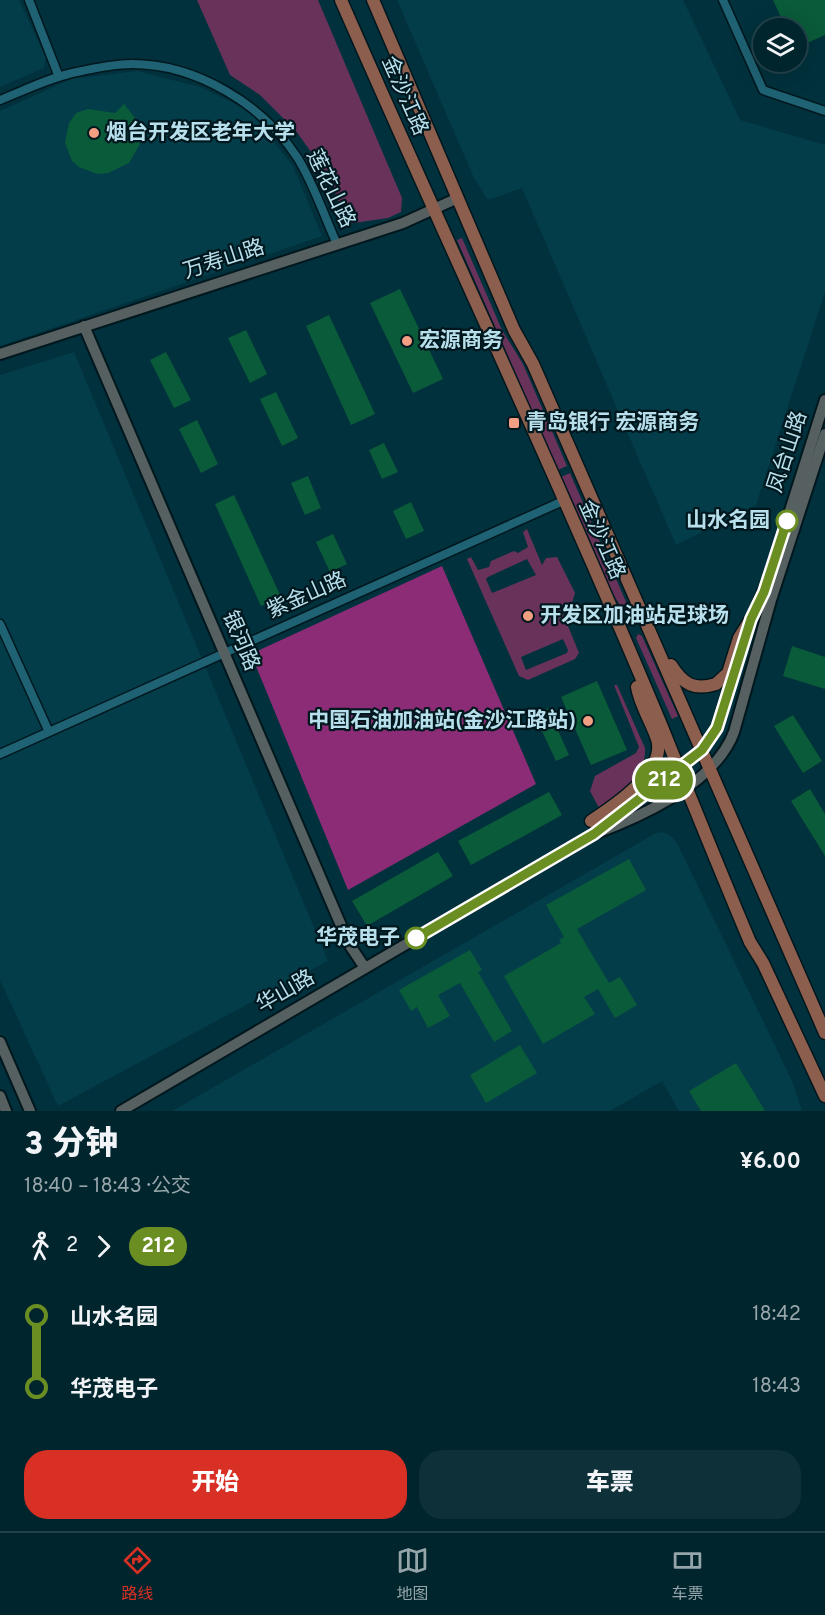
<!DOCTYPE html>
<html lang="zh">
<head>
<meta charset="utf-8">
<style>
	:root { --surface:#00252d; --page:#0e3139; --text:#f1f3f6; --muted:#95a5aa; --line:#224249; --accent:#d93025 }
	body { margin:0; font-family:Overpass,"Noto Sans SC",sans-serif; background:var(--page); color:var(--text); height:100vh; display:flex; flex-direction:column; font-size:22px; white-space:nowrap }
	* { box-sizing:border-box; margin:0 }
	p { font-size:20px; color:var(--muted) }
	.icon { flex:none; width:33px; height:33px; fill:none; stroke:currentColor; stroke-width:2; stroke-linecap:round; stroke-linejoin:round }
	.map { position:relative; height:1111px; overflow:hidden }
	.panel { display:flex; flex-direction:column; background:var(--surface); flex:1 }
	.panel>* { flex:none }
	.badge { padding:0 12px; border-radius:20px; font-size:21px; line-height:39px }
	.controls { position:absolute; left:753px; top:18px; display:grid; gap:12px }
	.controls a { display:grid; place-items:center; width:54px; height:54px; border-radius:50%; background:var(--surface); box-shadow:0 6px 24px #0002,0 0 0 2px var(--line); font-size:30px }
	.map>.badge { position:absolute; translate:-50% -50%; box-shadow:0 0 0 3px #fff }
	.legs { display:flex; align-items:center; gap:9px; height:66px; padding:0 24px; font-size:20px }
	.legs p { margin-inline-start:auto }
	.overview { display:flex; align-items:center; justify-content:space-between; height:102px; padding:0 24px }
	h1 { font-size:33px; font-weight:800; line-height:45px }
	.action { display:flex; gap:12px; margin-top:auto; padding:12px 24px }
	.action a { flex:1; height:69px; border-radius:24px; background:var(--accent); color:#fff; font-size:24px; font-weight:800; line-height:69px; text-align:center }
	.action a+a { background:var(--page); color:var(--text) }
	ul { padding:0 24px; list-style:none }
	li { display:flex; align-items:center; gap:21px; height:72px; font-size:22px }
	li i { display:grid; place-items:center; width:9px; height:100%; margin:0 8px; background:currentColor }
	li i::after { content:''; width:15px; height:15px; margin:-8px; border:4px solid; border-radius:50%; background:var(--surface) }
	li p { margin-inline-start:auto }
	li:first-child i { background:linear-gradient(#0000 50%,currentColor 0) }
	li:last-child i { background:linear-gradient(currentColor 50%,#0000 0) }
	.tabs { display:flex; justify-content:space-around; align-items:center; height:84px; border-top:2px solid var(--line); background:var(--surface); font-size:16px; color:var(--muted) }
	.tabs a { display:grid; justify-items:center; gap:3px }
	.tabs .selected { color:var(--accent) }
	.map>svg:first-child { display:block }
	.built { fill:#043d4a }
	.green { fill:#69325a; fill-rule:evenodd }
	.forest { fill:#8c2c76 }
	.building { fill:#0a5b39 }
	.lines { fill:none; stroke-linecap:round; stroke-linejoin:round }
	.street-casing { stroke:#00171e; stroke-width:11 }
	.secondary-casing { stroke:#00171e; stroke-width:14 }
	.primary-casing { stroke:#00171e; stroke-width:15 }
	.street { stroke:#1f6273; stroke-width:8 }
	.secondary { stroke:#566060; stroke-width:10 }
	.primary { stroke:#8c5e4d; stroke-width:12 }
	.line-1-casing { stroke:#fff; stroke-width:14 }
	.line-1 { stroke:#6b8e23; stroke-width:9 }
	.poi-dot { fill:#f39f84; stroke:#00171e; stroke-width:2 }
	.stop-1-dot { fill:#fff; stroke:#6b8e23; stroke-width:3 }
	.labels { text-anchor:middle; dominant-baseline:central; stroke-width:4.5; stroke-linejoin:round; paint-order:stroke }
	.street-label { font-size:21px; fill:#b8e0ec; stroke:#00171e }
	.poi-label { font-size:21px; font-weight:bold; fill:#b8e0ec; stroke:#00171e; text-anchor:start }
	.stop-label { font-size:21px; font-weight:bold; fill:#b8e0ec; stroke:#00171e; text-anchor:end }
</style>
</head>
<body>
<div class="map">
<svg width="825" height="1111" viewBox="0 0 825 1111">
	<rect width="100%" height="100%" fill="#00313c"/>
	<path class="built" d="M0,0H19L46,58L44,68L0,87Z
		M397,0H683L740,120L825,145V292L756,505L676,545L522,188L488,200L474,178Z
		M137,71L200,87L250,111L293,166L322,236L0,346V111L71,79Z
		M74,352L328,961L58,1106L0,980V375Z
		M663,832L671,836L678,845L793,1083L802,1111H679L662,1081L610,1111H172L656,833Z"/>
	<path class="green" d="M197,0H318L402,198L401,212L388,218L347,224L329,177L296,131L260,95L230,75Z
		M462,238L502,330L523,364L567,466L558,470L457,240Z
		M570,473L633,618L631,622L607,585L561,477Z
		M527,529L542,565L546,558L557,557L575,593L572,603L567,606L559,604L579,653L575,659L528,680L519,676L467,559L471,557L478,570L489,567L491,561L514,551L518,553L528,547L523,532ZM527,559L536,575L492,593L486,579L488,577ZM563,639L568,650L567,653L526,670L521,657Z
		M638,634L642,636L678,716L672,719L636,638Z
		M614,685H617L645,748C647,774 619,795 599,808L590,791L595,776L636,753L639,747Z"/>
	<path class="forest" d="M442,566L536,784L348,890L251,654Z"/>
	<path class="building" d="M773,0H825V35L796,48V28H786Z
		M124,104L136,119L139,130L140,144L129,163L108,173L97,174L79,167L72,161L65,143L69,123L76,113L88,109L115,113Z
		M400,289L443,379L413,393L370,303Z
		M329,315L375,414L351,425L306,326Z
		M246,330L267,374L250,383L228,338Z
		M166,352L191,400L174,408L150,360Z
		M276,392L298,438L282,446L260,399Z
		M197,420L218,464L201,473L179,429Z
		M384,443L398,472L382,479L369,450Z
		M308,476L321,508L305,515L291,483Z
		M234,495L281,597L261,606L215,504Z
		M411,502L424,531L406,539L393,511Z
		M333,534L347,564L330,572L316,542Z
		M792,646L825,657V689L783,676Z
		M597,681L627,750L591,765L561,697Z
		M548,708L569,755L556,761L534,714Z
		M793,715L822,761L803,773L774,726Z
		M810,789L825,814V856L791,801Z
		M549,792L562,815L471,865L458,841Z
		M438,852L453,876L367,926L352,901Z
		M629,859L646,890L577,929L609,983L620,977L637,1005L615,1018L598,989L584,997L595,1014L543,1044L504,976L561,943L559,940L564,937L546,905Z
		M470,950L482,970L478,972L512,1031L494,1042L460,983L438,995L450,1016L428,1028L417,1007L411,1011L399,990Z
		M520,1045L537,1073L486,1103L470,1075Z
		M736,1063L765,1111H701L689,1091Z"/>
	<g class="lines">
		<g class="street-casing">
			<path id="street" d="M29,0L59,77
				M723,0L763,90L825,111
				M0,100C25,90 51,77 77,72C95,68 114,64 132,64C196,64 262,104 297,157C314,184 324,216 337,244
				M0,624L49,732
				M0,754L563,501"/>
		</g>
		<g class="secondary-casing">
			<path id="secondary" d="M84,326L349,944L365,968
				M0,354L403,223L458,198
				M749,626L769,577L825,400
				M599,830L702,750L717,728L736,664
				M0,1042L30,1111
				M0,1096L6,1111
				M121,1111L594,834C643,816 715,783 734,732L771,600L825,434"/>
		</g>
		<g class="primary-casing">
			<path id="primary" d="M341,0C447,243 560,482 662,727C691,799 720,871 750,942L763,963L825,1096
				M373,0L514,330L533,364L825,1033
				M671,665C683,684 694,691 716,684L728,673L739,638L751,619
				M591,821C614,806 667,771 657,739C651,721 640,705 637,687"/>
		</g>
		<use href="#street" class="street"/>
		<use href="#secondary" class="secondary"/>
		<use href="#primary" class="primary"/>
	</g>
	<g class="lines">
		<g class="line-1-casing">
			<path id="line-1" d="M416,938L594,834L702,750L717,728L751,619L764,592L787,521"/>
		</g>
		<use href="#line-1" class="line-1"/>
	</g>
	<g class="poi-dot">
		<circle cx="94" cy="133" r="6"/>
		<circle cx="407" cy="341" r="6"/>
		<rect x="508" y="417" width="12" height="12" rx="3"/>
		<circle cx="528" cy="616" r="6"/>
		<circle cx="588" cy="721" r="6"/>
	</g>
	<g class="stop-1-dot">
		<circle cx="787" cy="521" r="10"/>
		<circle cx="416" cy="938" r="10"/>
	</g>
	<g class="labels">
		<g class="street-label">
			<text transform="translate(404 96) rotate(66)">金沙江路</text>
			<text transform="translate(330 189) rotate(64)">莲花山路</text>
			<text transform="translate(224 260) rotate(-18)">万寿山路</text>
			<text transform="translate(788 452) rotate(-72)">凤台山路</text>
			<text transform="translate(601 540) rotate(66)">金沙江路</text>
			<text transform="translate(307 596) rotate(-24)">紫金山路</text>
			<text transform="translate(240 641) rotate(67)">银河路</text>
			<text transform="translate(286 992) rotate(-30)">华山路</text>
		</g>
		<g class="poi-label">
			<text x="106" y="133">烟台开发区老年大学</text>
			<text x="419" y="341">宏源商务</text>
			<text x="526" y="423">青岛银行 宏源商务</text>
			<text x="540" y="616">开发区加油站足球场</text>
			<text x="576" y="721" text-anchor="end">中国石油加油站(金沙江路站)</text>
		</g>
		<g class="stop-label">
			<text x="770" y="521">山水名园</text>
			<text x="400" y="938">华茂电子</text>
		</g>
	</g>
</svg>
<div class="controls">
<a><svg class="icon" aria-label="layers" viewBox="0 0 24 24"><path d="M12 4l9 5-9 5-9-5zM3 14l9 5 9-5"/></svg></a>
</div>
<b class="badge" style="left:664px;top:780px;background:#6b8e23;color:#fff">212</b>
</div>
<section class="panel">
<div class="overview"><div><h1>3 分钟</h1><p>18:40 – 18:43 · 公交</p></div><b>¥6.00</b></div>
<div class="legs"><svg class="icon" aria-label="walk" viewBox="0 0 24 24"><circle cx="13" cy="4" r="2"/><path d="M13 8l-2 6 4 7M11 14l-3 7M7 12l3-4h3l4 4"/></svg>2<svg class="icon" aria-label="forward" viewBox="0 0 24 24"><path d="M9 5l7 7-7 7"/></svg><b class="badge" style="background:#6b8e23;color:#fff">212</b></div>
<ul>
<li><i style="color:#6b8e23"></i><b>山水名园</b><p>18:42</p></li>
<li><i style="color:#6b8e23"></i><b>华茂电子</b><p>18:43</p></li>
</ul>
<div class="action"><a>开始</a><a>车票</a></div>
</section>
<nav class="tabs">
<a class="selected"><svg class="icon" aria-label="directions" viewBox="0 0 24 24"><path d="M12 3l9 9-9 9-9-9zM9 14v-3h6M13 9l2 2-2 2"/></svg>路线</a>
<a><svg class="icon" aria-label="map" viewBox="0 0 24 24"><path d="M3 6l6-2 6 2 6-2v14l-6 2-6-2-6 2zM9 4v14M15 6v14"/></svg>地图</a>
<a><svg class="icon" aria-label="tickets" viewBox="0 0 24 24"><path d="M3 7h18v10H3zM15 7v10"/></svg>车票</a>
</nav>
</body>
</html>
